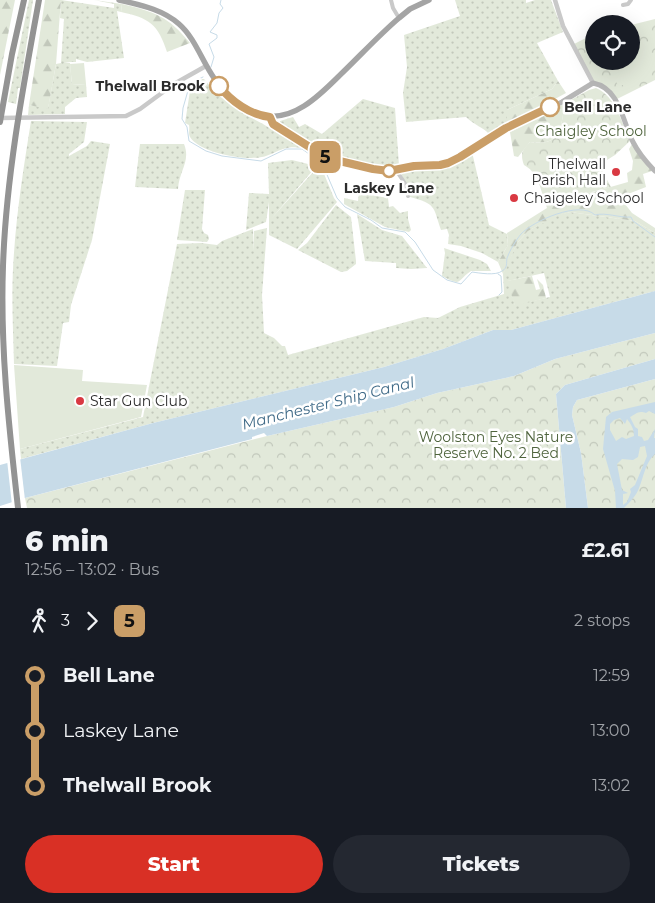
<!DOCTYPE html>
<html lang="en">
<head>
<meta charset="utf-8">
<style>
	:root { --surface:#171b24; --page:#242831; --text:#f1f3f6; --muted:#9ea1a6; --accent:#d93025 }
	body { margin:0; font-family:Montserrat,sans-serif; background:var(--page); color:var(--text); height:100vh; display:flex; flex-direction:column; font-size:19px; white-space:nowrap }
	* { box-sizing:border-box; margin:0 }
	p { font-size:16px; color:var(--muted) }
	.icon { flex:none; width:28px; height:28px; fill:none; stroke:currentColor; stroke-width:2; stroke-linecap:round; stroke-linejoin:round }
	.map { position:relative; height:508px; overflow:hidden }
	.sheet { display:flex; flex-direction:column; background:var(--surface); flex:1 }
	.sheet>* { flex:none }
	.badge { padding:0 10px; border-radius:8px; font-size:18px; line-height:32px }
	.fabs { position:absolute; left:585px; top:15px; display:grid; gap:10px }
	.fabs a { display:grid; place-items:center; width:55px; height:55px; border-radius:50%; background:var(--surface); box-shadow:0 5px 20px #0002; font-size:25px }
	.map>.badge { position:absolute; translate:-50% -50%; box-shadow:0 0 0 2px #fff }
	.legs { display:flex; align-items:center; gap:8px; height:55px; padding:0 25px; font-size:16px }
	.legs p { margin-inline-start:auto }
	.headline { display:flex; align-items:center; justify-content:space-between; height:85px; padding:0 25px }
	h1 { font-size:28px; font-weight:800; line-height:38px }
	.cta { display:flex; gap:10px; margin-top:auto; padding:10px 25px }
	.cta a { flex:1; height:58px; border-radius:30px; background:var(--accent); color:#fff; font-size:20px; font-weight:800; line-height:58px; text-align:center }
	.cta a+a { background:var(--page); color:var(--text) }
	ul { padding:0 25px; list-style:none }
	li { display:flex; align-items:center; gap:18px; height:55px; font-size:19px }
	li i { display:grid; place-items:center; width:8px; height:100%; margin:0 6px; background:currentColor }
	li i::after { content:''; width:12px; height:12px; margin:-6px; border:4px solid; border-radius:50%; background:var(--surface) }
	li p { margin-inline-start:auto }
	li:first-child i { background:linear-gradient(#0000 50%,currentColor 0) }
	li:last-child i { background:linear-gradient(currentColor 50%,#0000 0) }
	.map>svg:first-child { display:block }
	.grass { fill:url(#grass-dots); fill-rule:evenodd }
	.forest { fill:url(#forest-firs) }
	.park { fill:url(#park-crowns) }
	.pitch { fill:#e2e9da }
	.water { fill:#c7dbe8; fill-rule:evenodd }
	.pier { fill:#fff }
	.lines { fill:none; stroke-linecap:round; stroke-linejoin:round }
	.stream { stroke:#c7dbe8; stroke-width:1 }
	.minor { stroke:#c9c9c9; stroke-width:4 }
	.tertiary { stroke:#c9c9c9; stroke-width:4.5 }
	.secondary { stroke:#b6b6b6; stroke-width:5 }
	.primary { stroke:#a4a4a4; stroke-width:5.5 }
	.motorway { stroke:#939393; stroke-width:6 }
	.line-1-casing { stroke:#fff; stroke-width:11 }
	.line-1 { stroke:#ca9e67; stroke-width:8 }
	.stop-1-dot { fill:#fff; stroke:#ca9e67; stroke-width:2.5 }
	.poi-dot { fill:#d93942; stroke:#fff; stroke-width:2 }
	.labels { text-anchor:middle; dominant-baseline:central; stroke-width:5; stroke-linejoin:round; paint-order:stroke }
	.stop-label { font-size:14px; font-weight:bold; fill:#2c2c2c; stroke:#fff; text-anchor:end }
	.park-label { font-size:14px; fill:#4f643d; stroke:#fff }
	.poi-label { font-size:14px; fill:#2c2c2c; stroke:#fff; text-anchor:start }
	.water-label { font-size:15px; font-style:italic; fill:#406b88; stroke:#fff }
</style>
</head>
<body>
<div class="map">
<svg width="655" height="508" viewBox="0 0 655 508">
	<defs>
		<pattern id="grass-dots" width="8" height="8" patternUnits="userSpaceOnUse" patternTransform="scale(1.25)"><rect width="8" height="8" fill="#e2e9da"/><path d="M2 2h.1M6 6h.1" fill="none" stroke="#c2c8bb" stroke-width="1.8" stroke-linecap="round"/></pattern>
		<pattern id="forest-firs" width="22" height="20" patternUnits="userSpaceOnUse" patternTransform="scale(1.25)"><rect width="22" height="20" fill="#e2e9da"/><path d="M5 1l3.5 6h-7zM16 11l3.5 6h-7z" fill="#c2c8bb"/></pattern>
		<pattern id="park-crowns" width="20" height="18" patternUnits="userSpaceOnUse" patternTransform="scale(1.25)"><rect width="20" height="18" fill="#e2e9da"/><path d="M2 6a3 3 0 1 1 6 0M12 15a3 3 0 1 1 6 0" fill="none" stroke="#c2c8bb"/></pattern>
	</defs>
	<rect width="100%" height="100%" fill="#fff"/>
	<path class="grass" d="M29,0H33L20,88H18L16,104L8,102Z
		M61,0L114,8V4L94,0L122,4L121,12L117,11L124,58L87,62L76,59V62H64L70,63L72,85L86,84L87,97L76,98L65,107V114L28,115L29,105L48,108L56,64L61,63L64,19L60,18Z
		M455,0H526V3L535,0H551L563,32L537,43L558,81L552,89L507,110V125L489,134C483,127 474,125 466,117L406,122L403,93L407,67L404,35L460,16Z
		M202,79H204L218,95L244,114L263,124L302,148C296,147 289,147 283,149C276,151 269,156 262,157C245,161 200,153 190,137C188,133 190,130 189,125L185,123L190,91Z
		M363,99L395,108L399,166L383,168L374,166L372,167L328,156L280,127V121L293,117L299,127L305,124L322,134Z
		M31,121L87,122L84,142L69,154V156L87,146L91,141L110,144L92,240L71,305L69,322L63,323L57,366L14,364C13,327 11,290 14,253C17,209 24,165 31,121Z
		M140,144H184C191,161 179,171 178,189L135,187Z
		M472,152L489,225L507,234L508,245L498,262L482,253L461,246L448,244L449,235L447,229L441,230C433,206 436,204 410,197C409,186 401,178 401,171L441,167Z
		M292,160L308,164L314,169L271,219L314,171L317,172L322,169L334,198L337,202L297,249L269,235V202L266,222L246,230L249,193L269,194L268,163Z
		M185,190H205L202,229L204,233L208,235L209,239L207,242L177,240Z
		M359,193L388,198L389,207L393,206L400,213L408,211V219L411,230L409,232L385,227L344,204V198L358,201Z
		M336,205L351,217L356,261V264L347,271L341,272L298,250L307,243Z
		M570,212L635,221L655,233V291L511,330H493L443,349L384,367L153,423L21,459L20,449L143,417L177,244L201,243L217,245L222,241L253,229L254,251V231L267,228L262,295L264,333L274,338L282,346H285L288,355L424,317L438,318L460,307L504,294L503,274L517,243L528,231L555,216ZM544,273L550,297L515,305L508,281Z
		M357,214L382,230L402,236L427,268L411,269L396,268V263L365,261Z
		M444,248L480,260L487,264L491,271H471C456,281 463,287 442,276L445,253Z"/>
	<path class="forest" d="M0,0H15L0,75Z
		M45,0H61L56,64L48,109L29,105Z
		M122,4C155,12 168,16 190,43L167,52C158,24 149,18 121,12Z
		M558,81L566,93L507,125V110L552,89Z
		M565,103C560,130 562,146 530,142L518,157L514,156L510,132Z
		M632,144L652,171L643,174L646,187L628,194L625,204L632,213L655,228V233L635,221L570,212L555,217L528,231L517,243L507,267L503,274L498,262L508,245L507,233L547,208L544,199L555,193L568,195L593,192L628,182L627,173L632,170L633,161L629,149Z
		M532,276L536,290L540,289L537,279L543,285L546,298L515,306L507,281Z"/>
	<path class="park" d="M655,19V80L617,99C610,92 602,80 591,82L574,44L594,34V61H631V25Z
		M596,88C616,96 622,124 630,141L615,155L599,165L611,187L580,195H568L555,193L544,199C540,186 537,172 524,165C520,154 522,150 530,142C562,146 560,130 565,103L589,90Z
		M655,333V359L565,385L556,394L566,508H27L25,498L267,436L394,407L437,393L514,376L555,359Z
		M655,379V508H588L581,453L572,415L573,407L577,400Z"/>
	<path class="pitch" d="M644,48L655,68L619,87L608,67L619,61H631V55Z
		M84,63L86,84L72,85L70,64Z
		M14,365L83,370L82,381L147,385L141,417L20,449Z"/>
	<path class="water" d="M655,291V333L555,359L514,376L437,393L394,407L267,436L264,433L252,437V439L25,498L0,506V465L153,423L384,367L443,349L493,330H511Z
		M655,359V379L577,400L573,407L572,415L581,453L588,508H566L556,394L565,385Z
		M655,402V414L649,411L646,413C638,410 636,414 630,417L635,427L638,429V436L642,437L644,441L648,440L655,429L654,438H655V454C645,463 644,476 639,488C636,496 630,502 624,508H616L615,491L603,449L606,417L612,412ZM620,418L625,424L627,419C631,424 634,429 634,436L626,439L622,437L616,441L610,430V424L614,420ZM645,446L647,456L635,485L630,489L631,492L627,502L623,505V494L628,493L622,490L617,464L622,459L633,460L638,457L640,447Z"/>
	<path class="pier" d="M20,457L25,500L12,505L7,460Z"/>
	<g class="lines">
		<path class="stream" d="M211,67L214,57L209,44L217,38V35L210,32L217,23L219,13L223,8L220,4L221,0
			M203,77L193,82L189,87L183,108L182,119L187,127L189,141L206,151L222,156L261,161L286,149H302L322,163L337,198L345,207L371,220L382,228L405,232L415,242L433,270L447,280L461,284L472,272C479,273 496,276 502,271C508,268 506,263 507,258C510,250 516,240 521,234C533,221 580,200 595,215C606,212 619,218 631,217L633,221L655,237
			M498,274L501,276L502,292L499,295"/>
		<path class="minor" d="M391,0L393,8L399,18
			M623,5L628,4L631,0
			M396,170L406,185L408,196"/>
		<path class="tertiary" d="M555,0L563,26L593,83
			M0,118L126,116L140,109L174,84L206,66"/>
		<path class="secondary" d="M270,117L273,124L327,158L355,165L389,171L414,166L441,165L460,157L506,128L562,102L593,83C620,88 623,123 633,142C638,152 647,163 655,171"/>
		<path class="primary" d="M119,0C140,5 162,9 179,24C195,38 202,61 214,78C235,111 268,129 304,106C317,98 328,87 339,76C359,57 378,36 399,18L410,9L429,0"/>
		<path class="motorway" d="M0,122L12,54L24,0
			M18,508C9,427 0,348 3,266C6,177 23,87 39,0"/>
	</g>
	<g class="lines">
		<g class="line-1-casing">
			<path id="line-1" d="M219,86C231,101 250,115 270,117L273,124L327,158L373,169L389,171L414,166L440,165L448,163L460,157L506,128L550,107"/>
		</g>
		<use href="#line-1" class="line-1"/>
	</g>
	<g class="stop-1-dot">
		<circle cx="219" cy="86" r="9"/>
		<circle cx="550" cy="107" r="9"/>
		<circle cx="389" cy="171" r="6"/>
	</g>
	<g class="poi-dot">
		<circle cx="616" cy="172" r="5"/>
		<circle cx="514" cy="198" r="5"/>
		<circle cx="80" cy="401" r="5"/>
	</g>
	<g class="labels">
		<g class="stop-label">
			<text x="205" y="86">Thelwall Brook</text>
			<text x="564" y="107" text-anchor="start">Bell Lane</text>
			<text x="389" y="188" text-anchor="middle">Laskey Lane</text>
		</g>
		<g class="park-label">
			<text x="591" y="131">Chaigley School</text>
			<text x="496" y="437">Woolston Eyes Nature<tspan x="496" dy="16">Reserve No. 2 Bed</tspan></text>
		</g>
		<g class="poi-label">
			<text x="606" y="164" text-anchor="end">Thelwall<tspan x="606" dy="16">Parish Hall</tspan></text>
			<text x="524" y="198">Chaigeley School</text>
			<text x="90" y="401">Star Gun Club</text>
		</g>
		<g class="water-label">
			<text transform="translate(328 403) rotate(-14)">Manchester Ship Canal</text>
		</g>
	</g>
</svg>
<div class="fabs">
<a><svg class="icon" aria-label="locate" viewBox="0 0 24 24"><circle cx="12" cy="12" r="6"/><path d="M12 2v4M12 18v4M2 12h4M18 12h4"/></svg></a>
</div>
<b class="badge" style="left:325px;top:157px;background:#ca9e67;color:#111">5</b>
</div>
<section class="sheet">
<div class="headline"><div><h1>6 min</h1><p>12:56 – 13:02 · Bus</p></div><b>£2.61</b></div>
<div class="legs"><svg class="icon" aria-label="walk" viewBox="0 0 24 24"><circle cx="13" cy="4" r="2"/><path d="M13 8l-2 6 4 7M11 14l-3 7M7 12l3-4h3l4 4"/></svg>3<svg class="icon" aria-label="forward" viewBox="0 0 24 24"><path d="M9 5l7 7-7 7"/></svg><b class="badge" style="background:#ca9e67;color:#111">5</b><p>2 stops</p></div>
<ul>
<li><i style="color:#ca9e67"></i><b>Bell Lane</b><p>12:59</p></li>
<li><i style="color:#ca9e67"></i><span>Laskey Lane</span><p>13:00</p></li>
<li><i style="color:#ca9e67"></i><b>Thelwall Brook</b><p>13:02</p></li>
</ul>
<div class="cta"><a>Start</a><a>Tickets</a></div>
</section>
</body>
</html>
